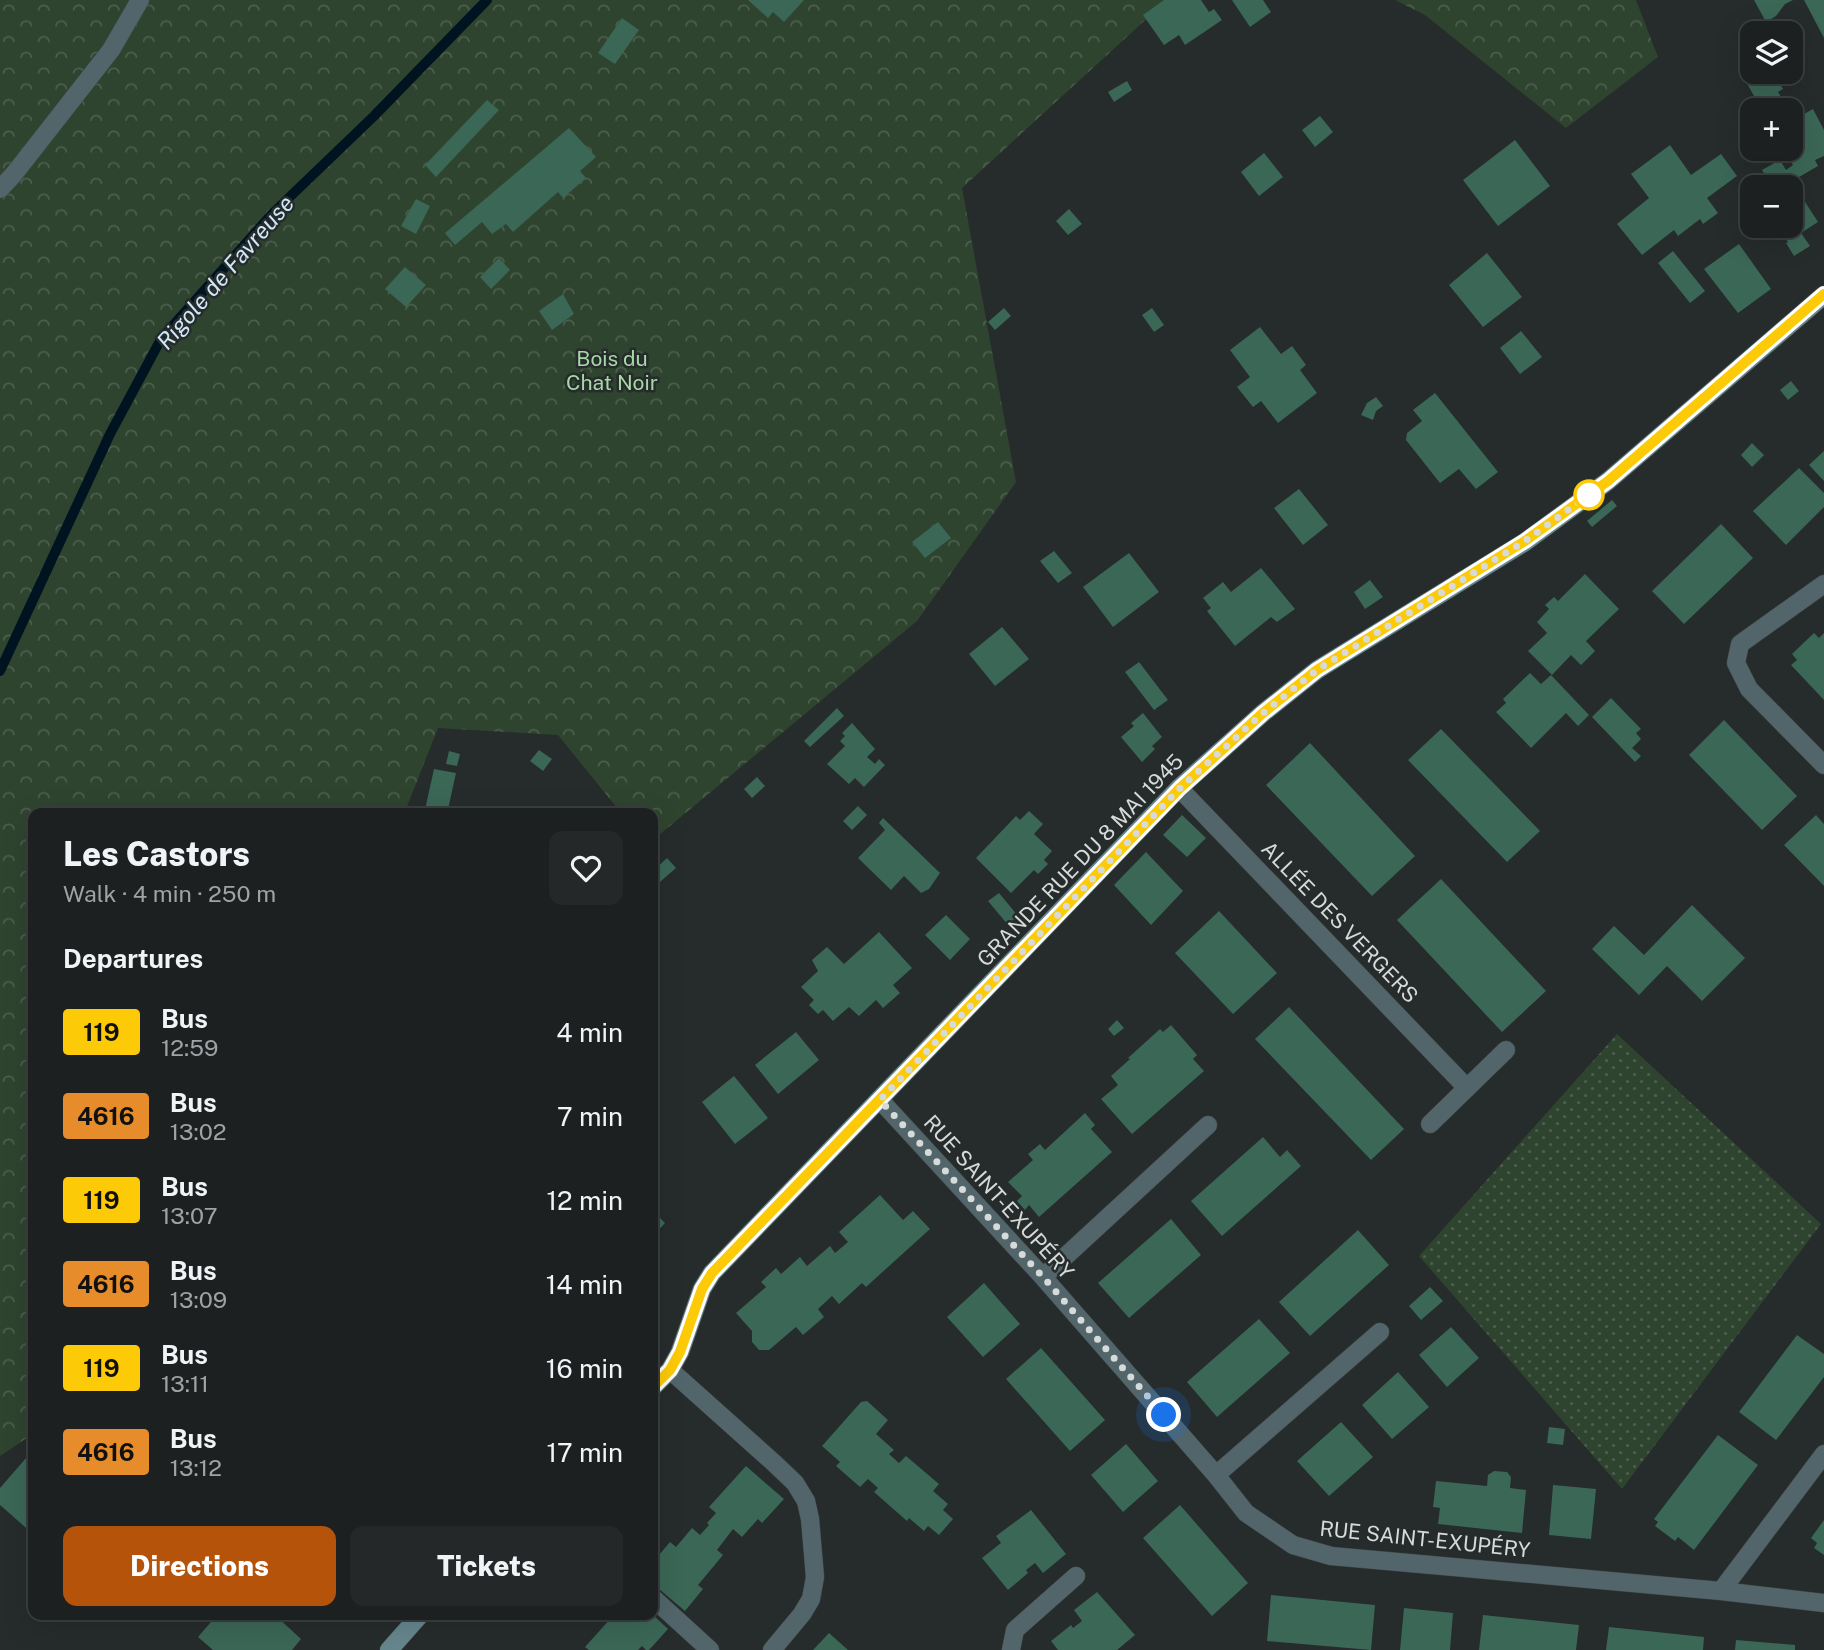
<!DOCTYPE html>
<html lang="en">
<head>
<meta charset="utf-8">
<style>
	:root { --surface:#1c2020; --page:#252829; --text:#f1f3f6; --muted:#a0a3a5; --line:#3a3e3e; --accent:#b45309 }
	body { margin:0; font-family:"Public Sans",sans-serif; background:var(--page); color:var(--text); height:100vh; display:flex; flex-direction:column; font-size:26px; white-space:nowrap }
	* { box-sizing:border-box; margin:0 }
	p { font-size:23px; color:var(--muted) }
	.icon { flex:none; width:38px; height:38px; fill:none; stroke:currentColor; stroke-width:2; stroke-linecap:round; stroke-linejoin:round }
	.map { position:relative; flex:1; overflow:hidden }
	.drawer { position:absolute; left:28px; top:808px; width:630px; height:812px; display:flex; flex-direction:column; background:var(--surface); border-radius:14px; box-shadow:0 7px 28px #0002,0 0 0 2px var(--line) }
	.drawer>* { flex:none }
	.badge { padding:0 14px; border-radius:5px; font-size:24px; line-height:46px }
	.buttons { position:absolute; left:1740px; top:21px; display:grid; gap:14px }
	.buttons a { display:grid; place-items:center; width:63px; height:63px; border-radius:14px; background:var(--surface); box-shadow:0 7px 28px #0002,0 0 0 2px var(--line); font-size:35px }
	.you { position:absolute; width:35px; height:35px; margin:-18px; border:5px solid #fff; border-radius:50%; background:#1a73e8; box-shadow:0 0 0 10px #1a73e833 }
	.map>.badge { position:absolute; translate:-50% -50%; box-shadow:0 0 0 4px #fff }
	h2 { padding:0 35px; font-size:26px; line-height:63px }
	.round { display:grid; place-items:center; flex:none; width:74px; height:74px; border-radius:14px; background:var(--page) }
	.head { display:flex; align-items:center; justify-content:space-between; height:119px; padding:0 35px }
	h1 { font-size:33px; font-weight:800; line-height:52px }
	.cta { display:flex; gap:14px; margin-top:auto; padding:14px 35px }
	.cta a { flex:1; height:80px; border-radius:14px; background:var(--accent); color:#fff; font-size:28px; font-weight:800; line-height:80px; text-align:center }
	.cta a+a { background:var(--page); color:var(--text) }
	ul { padding:0; list-style:none }
	li { display:flex; align-items:center; gap:21px; height:84px; padding:0 35px }
	li div { flex:1 }
	li b { display:block; font-size:26px }
	li em { font-style:normal }
	li .badge { min-width:77px; font-weight:700; text-align:center }
	.map>svg:first-child { display:block }
	.grass { fill:url(#grass-dots) }
	.forest { fill:url(#forest-crowns) }
	.lines { fill:none; stroke-linecap:round; stroke-linejoin:round }
	.stream { stroke:#001321; stroke-width:10 }
	.building { fill:#3b6756 }
	.service-casing { stroke:#424747; stroke-width:19 }
	.minor-casing { stroke:#424747; stroke-width:19 }
	.secondary-casing { stroke:#424747; stroke-width:19 }
	.service { stroke:#51656a; stroke-width:18 }
	.minor { stroke:#51656a; stroke-width:18 }
	.secondary { stroke:#66868e; stroke-width:18 }
	.line-casing { stroke:#fff; stroke-width:16 }
	.line { stroke:#fcca06; stroke-width:10 }
	.walk { stroke:#d6dad9; stroke-width:7; stroke-dasharray:0 12.6 }
	.stop-dot { fill:#fff; stroke:#fcca06; stroke-width:3.5 }
	.labels { text-anchor:middle; dominant-baseline:central; stroke-width:5; stroke-linejoin:round; paint-order:stroke }
	.park-label { font-size:21px; fill:#a6d8a6; stroke:#262b2b }
	.street-label { font-size:21px; fill:#d6dad9; stroke:#262b2b }
	.water-label { font-size:23px; font-style:italic; fill:#cfe8f8; stroke:#262b2b }
</style>
</head>
<body>
<div class="map">
<svg width="1824" height="1650" viewBox="0 0 1824 1650">
	<defs>
		<pattern id="grass-dots" width="8" height="8" patternUnits="userSpaceOnUse" patternTransform="scale(1.75)"><rect width="8" height="8" fill="#2f442f"/><path d="M2 2h.1M6 6h.1" fill="none" stroke="#4c5e4d" stroke-width="1.8" stroke-linecap="round"/></pattern>
		<pattern id="forest-crowns" width="20" height="18" patternUnits="userSpaceOnUse" patternTransform="scale(1.75)"><rect width="20" height="18" fill="#2f442f"/><path d="M2 6a3 3 0 1 1 6 0M12 15a3 3 0 1 1 6 0" fill="none" stroke="#4c5e4d"/></pattern>
	</defs>
	<rect width="100%" height="100%" fill="#262b2b"/>
	<path class="grass" d="M1617,1034L1821,1224L1622,1489L1419,1256Z"/>
	<path class="forest" d="M0,0H1167L962,188L1016,482L917,621L653,840V814H622L558,735L438,728L404,814H33V1434L0,1456Z
		M1395,0H1636L1658,57L1566,128L1425,15Z"/>
	<g class="lines">
		<path class="stream" d="M0,671L110,434L161,339L273,213L374,116L487,0"/>
	</g>
	<path class="building" d="M748,0H804L784,22L773,12L768,18Z
		M1164,0H1201L1209,12L1214,9L1222,20L1185,45L1179,35L1164,45L1143,15Z
		M1232,0H1263L1271,12L1250,27Z
		M1754,0H1793L1785,4L1776,16L1766,22Z
		M1804,0H1824V38Z
		M622,18L639,30L615,64L598,53Z
		M1752,67V72H1773L1783,89L1778,92L1789,110H1762L1741,73Z
		M1127,81L1132,90L1114,102L1108,92Z
		M487,100L499,110L436,177L425,165Z
		M1813,109L1824,130V156L1815,160L1818,166L1799,177L1801,181L1791,187H1755L1768,180L1762,170L1780,160L1786,170L1793,165L1783,149H1790V122Z
		M1320,116L1333,132L1315,147L1302,130Z
		M569,128L596,157L580,171L586,178L563,198L558,192L513,232L506,224L492,234L482,222L455,245L445,233Z
		M1515,140L1550,186L1498,226L1463,180Z
		M1670,145L1691,175L1721,154L1737,176L1707,198L1718,213L1703,224L1700,219L1678,236L1674,230L1642,255L1617,224L1649,198L1631,174Z
		M1264,153L1283,177L1259,196L1241,172Z
		M1798,191L1818,222L1801,233L1810,246L1794,256L1786,243L1788,242L1778,226H1790V197Z
		M416,199L430,206L416,234L401,226Z
		M1069,209L1082,224L1068,235L1056,221Z
		M1739,244L1771,289L1738,313L1704,269Z
		M1673,251L1705,291L1690,303L1658,263Z
		M1487,253L1522,297L1483,327L1449,285Z
		M499,258L510,270L491,289L480,277Z
		M405,267L426,285L406,307L385,289Z
		M563,294L574,314L552,330L539,311Z
		M1004,308L1011,316L995,330L988,322Z
		M1152,308L1164,325L1154,332L1142,315Z
		M1260,327L1281,354L1292,346L1306,365L1300,370L1317,393L1278,423L1261,401L1253,407L1237,387L1250,377L1230,350Z
		M1521,331L1542,357L1520,374L1500,348Z
		M1791,381L1799,391L1788,400L1780,390Z
		M1435,393L1498,472L1476,489L1459,469L1440,483L1406,440L1407,433L1422,421L1413,410Z
		M1376,397L1383,406L1376,411L1373,420L1361,415L1367,403Z
		M1752,443L1764,455L1752,467L1741,455Z
		M1824,451V481L1809,465Z
		M1799,468L1824,493V507L1786,545L1753,511Z
		M1299,489L1328,525L1303,545L1274,508Z
		M1612,500L1617,506L1592,527L1587,521Z
		M938,522L951,538L925,558L912,542Z
		M1721,524L1753,558L1684,624L1652,591Z
		M1054,551L1072,573L1058,583L1040,561Z
		M1129,553L1159,592L1113,627L1083,587Z
		M1261,568L1295,609L1277,622L1271,617L1235,646L1207,611L1211,608L1203,598L1223,582L1231,592Z
		M1585,574L1619,609L1586,641L1595,651L1581,665L1571,655L1552,675L1528,651L1547,633L1537,622L1549,609L1545,605L1554,597L1558,601Z
		M1370,580L1383,597L1365,609L1354,592Z
		M1002,627L1029,659L995,686L969,654Z
		M1814,633L1819,638L1824,633V700L1791,665L1797,660L1792,654Z
		M1139,662L1168,700L1154,710L1125,672Z
		M1530,673L1541,684L1551,675L1589,715L1578,726L1566,713L1531,748L1496,712L1506,703L1503,699Z
		M1611,698L1641,729L1636,733L1641,739L1632,748L1641,756L1635,762L1592,717Z
		M837,708L844,716L810,747L804,741Z
		M1143,713L1162,737L1152,746L1155,749L1142,762L1121,737L1134,726L1131,723Z
		M1724,720L1797,796L1762,830L1689,755Z
		M852,723L875,749L867,757L875,764L879,759L885,765L864,787L855,778L849,784L827,764L845,746L840,741L845,736L842,733Z
		M1441,729L1540,831L1507,862L1408,760Z
		M1310,743L1415,856L1372,896L1266,785Z
		M539,750L552,759L543,771L530,761Z
		M449,751L460,754L457,766L446,764Z
		M434,769L456,773L447,814H424Z
		M757,777L765,786L752,798L744,789Z
		M858,806L867,815L852,830L843,821Z
		M1029,811L1043,824L1034,834L1052,851L1044,860L1048,864L1038,874L1034,870L1011,893L976,858L1016,816L1020,820Z
		M1182,815L1206,838L1187,857L1163,835Z
		M1816,815L1824,824V886L1784,845Z
		M883,818L940,873L929,889L921,893L904,876L891,890L858,858L885,830L879,823Z
		M1146,852L1183,891L1151,925L1114,885Z
		M667,858L676,868L653,888V871Z
		M1441,879L1546,991L1502,1032L1397,920Z
		M999,893L1018,916L1008,925L988,901Z
		M1692,905L1745,958L1702,1001L1667,966L1639,995L1592,949L1614,926L1644,955Z
		M1219,911L1277,973L1233,1014L1175,953Z
		M946,915L970,939L950,960L925,935Z
		M879,932L912,968L893,985L900,993L883,1008L876,1000L859,1016L849,1007L833,1021L823,1010L818,1014L809,1005L814,1000L801,987L818,971L812,960L827,947L844,964Z
		M1289,1007L1404,1129L1371,1160L1255,1039Z
		M1117,1020L1124,1028L1114,1036L1108,1029Z
		M1171,1025L1197,1055L1193,1059L1204,1071L1132,1134L1101,1099L1118,1085L1111,1076L1130,1059L1128,1058L1160,1029L1163,1032Z
		M796,1032L819,1060L778,1094L755,1065Z
		M734,1076L768,1118L735,1144L702,1102Z
		M1085,1113L1095,1125L1091,1129L1112,1152L1039,1217L1029,1205L1025,1210L1017,1201L1022,1196L1008,1182L1033,1160L1028,1154L1040,1144L1045,1150Z
		M1263,1137L1280,1157L1287,1150L1301,1166L1222,1236L1191,1201Z
		M880,1195L903,1220L913,1211L930,1229L866,1287L862,1283L839,1304L832,1296L818,1309L824,1317L803,1335L796,1327L769,1350H759L752,1342V1331L736,1313L766,1287L761,1282L776,1268L781,1274L800,1257L807,1266L830,1246L835,1253L848,1242L839,1232Z
		M653,1211L665,1223L653,1236Z
		M1171,1219L1201,1255L1129,1318L1098,1283Z
		M1358,1230L1389,1265L1310,1336L1279,1302Z
		M984,1283L1020,1324L983,1357L947,1317Z
		M1430,1287L1443,1301L1421,1320L1409,1306Z
		M1259,1319L1290,1353L1217,1417L1187,1382Z
		M1451,1327L1479,1358L1447,1387L1419,1355Z
		M1797,1335L1824,1354V1377L1776,1440L1739,1412Z
		M1041,1348L1105,1420L1070,1451L1006,1379Z
		M1398,1372L1429,1407L1392,1439L1362,1405Z
		M867,1401L888,1420L876,1434L894,1450L889,1454L899,1463L906,1456L939,1484L933,1491L948,1504L943,1510L953,1519L939,1535L928,1526L924,1531L909,1518L907,1521L874,1492L878,1488L868,1479L860,1487L836,1466L840,1462L822,1446L861,1402Z
		M1341,1422L1373,1457L1329,1496L1297,1461Z
		M1549,1427L1565,1429L1563,1445L1547,1443Z
		M1718,1435L1758,1465L1694,1550L1678,1537L1675,1541L1655,1526L1658,1522L1654,1519Z
		M1126,1444L1158,1481L1123,1512L1091,1475Z
		M33,1450V1534L0,1505V1488Z
		M746,1466L784,1499L762,1523L758,1519L742,1537L733,1529L717,1550L723,1555L698,1585L703,1589L685,1611L653,1584V1562L670,1542L676,1547L692,1528L700,1535L709,1525L707,1523L716,1513L709,1507Z
		M1494,1471L1507,1472L1511,1477L1510,1488L1526,1490L1522,1533L1438,1524L1440,1508L1433,1507L1436,1481L1487,1486L1488,1475Z
		M1553,1485L1596,1489L1591,1539L1549,1535Z
		M1180,1505L1248,1583L1212,1616L1143,1538Z
		M1031,1510L1066,1554L1043,1573L1035,1563L1026,1570L1028,1573L1008,1590L982,1558L1001,1543L996,1536Z
		M1824,1520V1555L1814,1548L1817,1543L1811,1538Z
		M1097,1592L1135,1635L1117,1650H1058L1051,1641L1071,1625L1073,1628L1082,1621L1074,1610Z
		M1271,1595L1375,1605L1371,1650L1267,1641Z
		M1404,1608L1453,1613L1450,1650H1400Z
		M217,1615H275L301,1639L292,1650H213L198,1637Z
		M607,1615H653L668,1629L649,1650H646L642,1646L638,1650H589L585,1647L611,1618Z
		M1483,1615L1579,1625L1576,1650H1479Z
		M1609,1627L1704,1637L1703,1650H1606Z
		M829,1633L848,1650H813Z
		M1736,1640L1795,1645V1650H1735Z"/>
	<g class="lines">
		<g class="service-casing">
			<path id="service" d="M1430,1124L1506,1050"/>
		</g>
		<g class="minor-casing">
			<path id="minor" d="M0,189L14,174L111,50L140,0
				M1824,584L1740,644L1736,663L1749,689L1824,765
				M1179,788L1467,1088
				M880,1100L1043,1277L1216,1475L1246,1513L1293,1545L1331,1556L1721,1591L1824,1603
				M1043,1277L1208,1125
				M670,1370L774,1463L795,1483L806,1501L810,1519L815,1577L811,1599L802,1614L772,1650
				M1216,1475L1380,1332
				M1721,1591L1824,1454
				M653,1598L710,1650
				M1011,1650L1015,1630L1076,1576"/>
		</g>
		<g class="secondary-casing">
			<path id="secondary" d="M653,1387L670,1370L680,1352L702,1289L712,1273L1179,788L1263,713L1317,670L1525,542L1608,481L1824,295
				M389,1650L420,1615"/>
		</g>
		<use href="#service" class="service"/>
		<use href="#minor" class="minor"/>
		<use href="#secondary" class="secondary"/>
	</g>
	<g class="lines">
		<g class="line-casing">
			<path id="line" d="M653,1387L670,1370L680,1352L702,1289L712,1273L1180,788L1263,713L1317,670L1525,541L1608,481L1824,294"/>
		</g>
		<use href="#line" class="line"/>
		<path class="walk" d="M1164,1415L1043,1277L880,1100L1180,788L1263,713L1317,670L1525,541L1593,492L1589,495"/>
	</g>
	<circle class="stop-dot" cx="1589" cy="495" r="14"/>
	<g class="labels">
		<g class="park-label">
			<text x="612" y="358">Bois du<tspan x="612" dy="24">Chat Noir</tspan></text>
		</g>
		<g class="street-label">
			<text transform="translate(1080 860) rotate(-46)">GRANDE RUE DU 8 MAI 1945</text>
			<text transform="translate(1340 922) rotate(46)">ALLÉE DES VERGERS</text>
			<text transform="translate(999 1197) rotate(48)">RUE SAINT-EXUPÉRY</text>
			<text transform="translate(1425 1539) rotate(6)">RUE SAINT-EXUPÉRY</text>
		</g>
		<g class="water-label">
			<text transform="translate(225 272) rotate(-49)">Rigole de Favreuse</text>
		</g>
	</g>
</svg>
<div class="buttons">
<a><svg class="icon" aria-label="layers" viewBox="0 0 24 24"><path d="M12 4l9 5-9 5-9-5zM3 14l9 5 9-5"/></svg></a>
<a>+</a>
<a>−</a>
</div>
<div class="you" style="left:1164px;top:1415px"></div>
<section class="drawer">
<div class="head"><div><h1>Les Castors</h1><p>Walk · 4 min · 250 m</p></div><a class="round"><svg class="icon" aria-label="heart" viewBox="0 0 24 24"><path d="M12 20l-8-8c-3-5 5-10 8-4 3-6 11-1 8 4z"/></svg></a></div>
<h2>Departures</h2>
<ul>
<li><span class="badge" style="background:#fcca06;color:#111">119</span><div><b>Bus</b><p>12:59</p></div><em>4 min</em></li>
<li><span class="badge" style="background:#e78c2a;color:#111">4616</span><div><b>Bus</b><p>13:02</p></div><em>7 min</em></li>
<li><span class="badge" style="background:#fcca06;color:#111">119</span><div><b>Bus</b><p>13:07</p></div><em>12 min</em></li>
<li><span class="badge" style="background:#e78c2a;color:#111">4616</span><div><b>Bus</b><p>13:09</p></div><em>14 min</em></li>
<li><span class="badge" style="background:#fcca06;color:#111">119</span><div><b>Bus</b><p>13:11</p></div><em>16 min</em></li>
<li><span class="badge" style="background:#e78c2a;color:#111">4616</span><div><b>Bus</b><p>13:12</p></div><em>17 min</em></li>
</ul>
<div class="cta"><a>Directions</a><a>Tickets</a></div>
</section>
</div>
</body>
</html>
